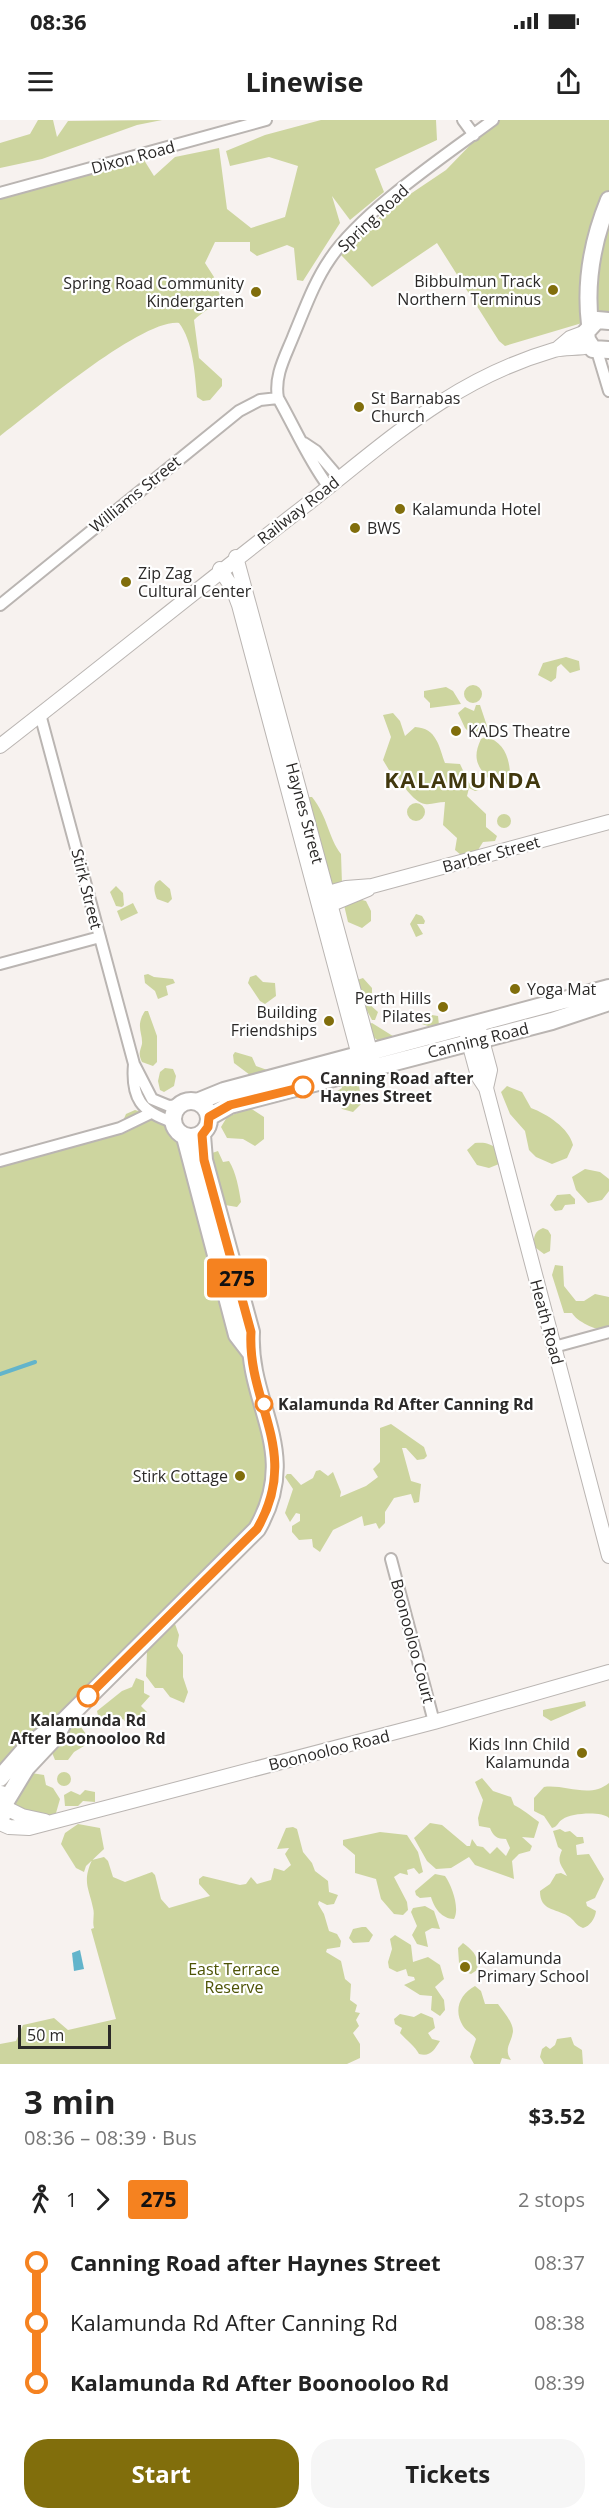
<!DOCTYPE html>
<html lang="en">
<head>
<meta charset="utf-8">
<style>
	:root { --surface:#fff; --page:#f6f6f6; --text:#222; --muted:#767676; --accent:#816e0c }
	body { margin:0; font-family:"Open Sans",sans-serif; background:var(--page); color:var(--text); height:100vh; display:flex; flex-direction:column; font-size:22px; white-space:nowrap }
	* { box-sizing:border-box; margin:0 }
	p { font-size:20px; color:var(--muted) }
	.icon { flex:none; width:33px; height:33px; fill:none; stroke:currentColor; stroke-width:2; stroke-linecap:round; stroke-linejoin:round }
	.map { position:relative; height:1944px; overflow:hidden }
	.drawer { display:flex; flex-direction:column; background:var(--surface); flex:1 }
	.drawer>* { flex:none }
	.badge { padding:0 12px; border-radius:4px; font-size:21px; line-height:39px }
	.scale { position:absolute; left:18px; bottom:15px; width:93px; box-sizing:border-box; padding-left:6px; border:3px solid #2b2928; border-top:0; font-size:16px; line-height:21px; white-space:nowrap; color:#2b2928; -webkit-text-stroke:4px #fff; paint-order:stroke }
	.map>.badge { position:absolute; translate:-50% -50%; box-shadow:0 0 0 3px #fff }
	.legs { display:flex; align-items:center; gap:9px; height:66px; padding:0 24px; font-size:20px }
	.legs p { margin-inline-start:auto }
	.head { display:flex; align-items:center; justify-content:space-between; height:102px; padding:0 24px }
	h1 { font-size:33px; font-weight:700; line-height:45px }
	.action { display:flex; gap:12px; margin-top:auto; padding:12px 24px }
	.action a { flex:1; height:69px; border-radius:24px; background:var(--accent); color:#fff; font-size:24px; font-weight:700; line-height:69px; text-align:center }
	.action a+a { background:var(--page); color:var(--text) }
	ul { padding:0 24px; list-style:none }
	li { display:flex; align-items:center; gap:21px; height:60px; font-size:22px }
	li i { display:grid; place-items:center; width:9px; height:100%; margin:0 8px; background:currentColor }
	li i::after { content:''; width:15px; height:15px; margin:-8px; border:4px solid; border-radius:50%; background:var(--surface) }
	li p { margin-inline-start:auto }
	li:first-child i { background:linear-gradient(#0000 50%,currentColor 0) }
	li:last-child i { background:linear-gradient(currentColor 50%,#0000 0) }
	.status { display:flex; justify-content:space-between; align-items:center; height:42px; padding:0 30px; background:var(--surface); direction:ltr }
	.status svg { height:16px; fill:currentColor }
	header { display:flex; justify-content:space-between; align-items:center; height:78px; padding:0 24px; background:var(--surface); font-size:27px; font-weight:700 }
	.map>svg:first-child { display:block }
	.green { fill:#cdd59f }
	.water { fill:#62b4cb }
	.lines { fill:none; stroke-linecap:round; stroke-linejoin:round }
	.stream { stroke:#62b4cb; stroke-width:4 }
	.street-casing { stroke:#bab5b2; stroke-width:14 }
	.secondary-casing { stroke:#bab5b2; stroke-width:16 }
	.primary-casing { stroke:#bab5b2; stroke-width:20 }
	.street { stroke:#fff; stroke-width:10 }
	.secondary { stroke:#fff; stroke-width:14 }
	.primary { stroke:#fff; stroke-width:16 }
	.line-1-casing { stroke:#fff; stroke-width:14 }
	.line-1 { stroke:#f58220; stroke-width:9 }
	.poi-dot { fill:#816e0c; stroke:#fff; stroke-width:2 }
	.stop-1-dot { fill:#fff; stroke:#f58220; stroke-width:3 }
	.labels { text-anchor:middle; dominant-baseline:central; stroke-width:4.5; stroke-linejoin:round; paint-order:stroke }
	.street-label { font-size:16px; fill:#2b2928; stroke:#fff }
	.poi-label { font-size:16px; fill:#2b2928; stroke:#fff; text-anchor:start }
	.stop-label { font-size:16px; font-weight:bold; fill:#2b2928; stroke:#fff; text-anchor:start }
	.park-label { font-size:16px; fill:#4d5305; stroke:#fff }
	.district-label { font-size:22px; font-weight:bold; letter-spacing:1.5px; fill:#41380e; stroke:#fff }
</style>
</head>
<body>
<div class="status"><b>08:36</b><svg viewBox="0 0 49 12"><path d="M0 12V9h3v3zM5 12V6h3v6zM10 12V3h3v9zM15 12V0h3v12zM26 1h20v11H26zM47 4h2v5h-2z"/></svg></div>
<header><svg class="icon" aria-label="menu" viewBox="0 0 24 24"><path d="M4 6h16M4 12h16M4 18h16"/></svg>Linewise<svg class="icon" aria-label="share" viewBox="0 0 24 24"><path d="M12 15V3M7 8l5-5 5 5M5 13v7h14v-7"/></svg></header>
<div class="map">
<svg width="609" height="1944" viewBox="0 0 609 1944">
	<rect width="100%" height="100%" fill="#f7f2ef"/>
	<path class="green" d="M38,0H53L57,17L68,1L162,0L137,5L42,39L0,48V23L30,14Z
		M321,0H436L437,20L375,49L384,72L350,100L332,76L340,103L303,161L297,160L294,128L287,125L257,136L250,131V122H215L205,143L214,157L221,179C217,184 201,193 194,200L199,238L222,259V266L210,280L203,281L197,277C195,254 193,221 179,203C141,199 34,291 0,316V77L144,40L154,56L175,37L219,28L227,89L251,108L285,97L298,46L269,37L230,46L226,31L265,15Z
		M499,0H609V195L505,226L499,221L437,123L372,167L341,135L388,89L446,50L477,18Z
		M566,537L579,541L580,550L570,553L561,544L557,547L556,558L551,562L538,555L543,543Z
		M464 574a9 9 0 1 1 18 0a9 9 0 1 1-18 0Z
		M446,567L453,571L461,584L430,588V583L424,577V571Z
		M476,585H480L488,609L475,618L465,608L458,593L465,587L474,591Z
		M393,593L400,601L405,616L415,607C437,608 439,627 445,643L460,644L469,663H481L479,670L475,671L469,668L467,676L486,694V707L497,716L495,721L483,722L478,730L461,735L455,730L457,718L443,705L445,682C438,682 431,685 425,684C413,682 400,662 395,651L389,650L383,640L391,617L383,595Z
		M485,617C506,621 511,643 510,661L502,668C496,668 495,666 491,661C477,647 472,638 481,619Z
		M309,677H312C328,697 328,717 341,734L342,764L332,767L307,678Z
		M407 692a9 9 0 1 1 18 0a9 9 0 1 1-18 0Z
		M497 701a7 7 0 1 1 14 0a7 7 0 1 1-14 0Z
		M160,760L170,769L172,779L168,783L157,779C154,772 152,763 160,760Z
		M116,766L123,773L124,785L122,787L116,786L110,772Z
		M354,778L366,781L371,791V801L362,808L348,802L344,785Z
		M133,783L138,793L121,801L117,791Z
		M416,794L422,796L425,801L424,804H417L423,814L416,817L410,804Z
		M148,854L154,857L173,859L175,863L166,866L168,875L158,879L155,871L145,863L144,855Z
		M256,855L263,862L275,863L276,876L265,884L260,881L248,863L250,857Z
		M363,858L372,868V873L367,877L357,869V860Z
		M369,884L378,892L375,900H372L364,885Z
		M145,891H148L157,916V942L153,946L142,942C138,933 140,932 142,924C143,913 135,906 145,891Z
		M432,895L438,896L439,905L428,906L422,904L425,898Z
		M372,903L396,918L384,925L372,916L369,904Z
		M235,932L252,937L256,946L270,951L250,955L234,943L233,935Z
		M165,948L173,949L176,956L174,966L164,972L160,970L158,961L160,952Z
		M358,960L362,983L353,992L342,989L334,973L342,968L340,962Z
		M507,966L522,972L531,988C547,994 569,1008 573,1025L567,1038L552,1044L536,1037L529,1030L525,1011L510,994L501,972Z
		M250,988L264,997V1019L255,1026L243,1019L227,1018L221,1007L227,997Z
		M135,990L173,1002L180,1014L273,1319L265,1395L0,1658V1041L122,1003L126,994Z
		M475,1023C484,1022 490,1023 497,1029L499,1044L489,1048L477,1045L467,1030Z
		M218,1031L223,1042L229,1041C236,1052 239,1069 241,1082L237,1087L225,1085L209,1034Z
		M585,1049L600,1052L609,1059V1071L602,1080L588,1083L576,1070L572,1057Z
		M570,1074L575,1079V1084L565,1085L562,1090L555,1091L550,1085L557,1075Z
		M543,1108L548,1110L551,1115L550,1131L544,1134L536,1128C532,1120 534,1111 543,1108Z
		M555,1145L563,1146L564,1166L576,1181H584L595,1174L609,1177V1210C599,1212 577,1202 572,1193H564L552,1155Z
		M391,1304L424,1327L427,1336L424,1339L417,1340L406,1328H402L411,1361L421,1364L419,1382L414,1383L411,1374L394,1378L385,1392V1403L379,1409L376,1403L364,1406L362,1396L333,1410L320,1432L313,1427L312,1419L299,1420L292,1412V1406L300,1401V1394L296,1393L290,1402L285,1393L293,1369L285,1357L287,1354H291L301,1365L313,1358L316,1351L320,1350L328,1356L333,1352L341,1372L340,1377L366,1366L378,1357L373,1349L380,1342V1308Z
		M167,1502L175,1504L179,1515L177,1526L183,1535V1557L188,1572L184,1583L170,1577L163,1568H155L146,1556L147,1531Z
		M136,1558L144,1561V1573L150,1576L141,1586L147,1592L145,1597L127,1604L123,1599L105,1606L100,1605L97,1591L122,1571L132,1567Z
		M585,1581L586,1586C574,1591 563,1596 551,1601L543,1596V1590Z
		M78,1603L86,1614L84,1626L74,1632L68,1640H55L51,1630L67,1623L68,1610Z
		M25,1652L44,1655L46,1665L53,1668L60,1679L56,1693L26,1705L2,1669Z
		M57 1659a7 7 0 1 1 14 0a7 7 0 1 1-14 0Z
		M482,1658L493,1671L511,1677L514,1685C521,1688 532,1697 539,1702L534,1718L522,1717L532,1726L530,1731L519,1734L512,1741L514,1759L475,1745L469,1737L451,1748L436,1749L427,1741L414,1718L430,1703L442,1705L467,1726H470L472,1719L477,1726L483,1727L490,1734L497,1727L506,1736L510,1728L506,1719C497,1719 493,1716 490,1708L479,1706L478,1698L483,1680L475,1662Z
		M609,1663V1698C602,1691 571,1693 563,1699C557,1702 559,1706 552,1708L544,1696L534,1691V1678L544,1667C565,1664 590,1679 609,1663Z
		M85,1670L95,1672V1682L83,1681L78,1686H65L64,1675L71,1671L80,1675Z
		M78,1704L100,1708L104,1729L86,1746L84,1752L76,1748L61,1724L65,1713Z
		M293,1707L297,1709L303,1732L312,1743L315,1751L328,1761L329,1772L338,1775L334,1784L327,1785L319,1781L318,1784L324,1794L329,1811L337,1814L341,1821L340,1827L327,1829L326,1832L341,1841L345,1859L351,1864L350,1880L357,1885L355,1892L360,1893L356,1900L359,1906L353,1913L360,1924V1938L347,1944H0V1924L16,1921L23,1905L54,1898L68,1910L116,1899L91,1809L94,1808C92,1801 95,1795 93,1788C89,1768 82,1762 92,1740L104,1737L108,1741L113,1757L125,1762L152,1752L155,1755L161,1779L169,1788L210,1776L199,1764V1759L203,1756L240,1765L246,1764L251,1757L257,1764L271,1760L274,1748L284,1751L291,1745L285,1734L289,1728L277,1729L286,1708Z
		M560,1709L565,1712L570,1711L577,1717H583L584,1723L576,1725L577,1735L589,1734L604,1759L595,1778L586,1782L587,1786L596,1791C595,1799 590,1806 583,1808C575,1805 575,1800 568,1796C555,1788 540,1791 540,1771L550,1764L556,1754L561,1753L567,1756C562,1745 556,1743 562,1730L558,1727L553,1711Z
		M380,1712L407,1715L418,1732L423,1752L419,1754L414,1748L407,1750L408,1755L400,1753L394,1757L407,1782L408,1790L403,1795L394,1794L381,1779L376,1759L355,1753V1735L343,1725V1720Z
		M435,1754L445,1756C452,1766 460,1788 454,1799C442,1799 434,1788 431,1777L420,1778L416,1775L415,1771Z
		M425,1786L434,1791L440,1809L432,1808L425,1812L428,1827L417,1824L412,1815L417,1806L411,1792L413,1788Z
		M362,1807H366L373,1815L369,1822L353,1823L349,1818L353,1809Z
		M395,1815L411,1825L413,1842L428,1837L440,1845L444,1859L435,1867L444,1880L445,1890L440,1896L431,1890L432,1876L420,1875L404,1865L415,1860L414,1857L408,1856L406,1849L397,1852L389,1848L388,1842L392,1829L390,1819Z
		M463,1823C474,1831 479,1837 477,1850L471,1854L463,1851L459,1843L458,1828Z
		M475,1866L481,1871L485,1884H498C503,1891 513,1902 513,1911C512,1923 503,1928 511,1940L502,1938L500,1944H474L470,1937L476,1919C473,1914 466,1911 463,1906C453,1890 460,1874 475,1866Z
		M421,1893L433,1898L435,1908L428,1913L432,1919L440,1921C434,1930 431,1937 419,1934C415,1926 407,1921 400,1913L402,1908L395,1904L394,1899L400,1894L414,1897Z
		M571,1917L574,1925L582,1930L583,1944H544L540,1937L542,1929L546,1926L550,1929L555,1925L557,1919Z"/>
	<path class="water" d="M80,1830L84,1849L74,1851L72,1833Z"/>
	<g class="lines">
		<path class="stream" d="M0,1254L35,1242"/>
		<g class="street-casing">
			<path id="street" d="M463,0L474,15
				M0,73L266,0
				M597,231L609,271
				M304,323L316,331L339,358
				M328,366C308,339 295,308 278,278C274,256 285,237 293,217C304,191 314,162 330,139C362,91 446,35 493,0
				M0,485L239,291L260,280L278,278
				M40,594L134,944L152,979L169,986L180,985
				M0,844L100,817
				M134,944C131,978 141,992 173,1002
				M0,1041L120,1008L151,993
				M554,1227L609,1212
				M391,1439L434,1602"/>
		</g>
		<g class="secondary-casing">
			<path id="secondary" d="M557,229L570,218L586,212
				M236,437L373,942
				M220,449L233,469L239,485L361,943
				M0,626C103,546 204,464 306,385C388,321 451,260 554,230C565,227 578,229 590,226
				M318,776L346,768L372,766L609,702
				M322,788L368,769
				M479,909L490,950L486,968
				M467,915L478,956L486,968L609,1436
				M6,1688L22,1696L45,1701
				M0,1703L9,1707L29,1708L434,1602L609,1552"/>
		</g>
		<g class="primary-casing">
			<path id="primary" d="M609,201L597,200L586,212L587,220L593,229L609,230
				M590,204C585,162 593,119 609,80
				M173 999a18 18 0 1 1 36 0a18 18 0 1 1-36 0Z
				M197,982L224,971L609,868
				M209,997L230,985L552,901L609,882
				M185,1017L237,1215L250,1232
				M0,1658L27,1627L55,1606
				M6,1681L26,1648L56,1616L64,1601L257,1409C302,1331 247,1285 251,1212L204,1040L202,1015
				M0,1700L6,1688L1,1674"/>
		</g>
		<use href="#street" class="street"/>
		<use href="#secondary" class="secondary"/>
		<use href="#primary" class="primary"/>
	</g>
	<g class="lines">
		<g class="line-1-casing">
			<path id="line-1" d="M88,1576L257,1409C302,1331 247,1285 251,1212L204,1040L202,1015L208,1007L209,997L230,985L303,967"/>
		</g>
		<use href="#line-1" class="line-1"/>
	</g>
	<g class="poi-dot">
		<circle cx="553" cy="170" r="6"/>
		<circle cx="256" cy="172" r="6"/>
		<circle cx="359" cy="287" r="6"/>
		<circle cx="400" cy="389" r="6"/>
		<circle cx="355" cy="408" r="6"/>
		<circle cx="126" cy="462" r="6"/>
		<circle cx="456" cy="611" r="6"/>
		<circle cx="515" cy="869" r="6"/>
		<circle cx="443" cy="887" r="6"/>
		<circle cx="329" cy="901" r="6"/>
		<circle cx="240" cy="1356" r="6"/>
		<circle cx="582" cy="1633" r="6"/>
		<circle cx="465" cy="1847" r="6"/>
	</g>
	<g class="stop-1-dot">
		<circle cx="303" cy="967" r="10"/>
		<circle cx="264" cy="1284" r="8"/>
		<circle cx="88" cy="1576" r="10"/>
	</g>
	<g class="labels">
		<g class="street-label">
			<text transform="translate(133 37) rotate(-15)">Dixon Road</text>
			<text transform="translate(373 98) rotate(-43)">Spring Road</text>
			<text transform="translate(135 374) rotate(-39)">Williams Street</text>
			<text transform="translate(298 390) rotate(-38)">Railway Road</text>
			<text transform="translate(305 693) rotate(75)">Haynes Street</text>
			<text transform="translate(491 734) rotate(-15)">Barber Street</text>
			<text transform="translate(87 769) rotate(76)">Stirk Street</text>
			<text transform="translate(478 920) rotate(-14)">Canning Road</text>
			<text transform="translate(547 1202) rotate(75)">Heath Road</text>
			<text transform="translate(413 1521) rotate(75)">Boonooloo Court</text>
			<text transform="translate(329 1630) rotate(-14)">Boonooloo Road</text>
		</g>
		<g class="poi-label">
			<text x="541" y="161" text-anchor="end">Bibbulmun Track<tspan x="541" dy="18">Northern Terminus</tspan></text>
			<text x="244" y="163" text-anchor="end">Spring Road Community<tspan x="244" dy="18">Kindergarten</tspan></text>
			<text x="371" y="278">St Barnabas<tspan x="371" dy="18">Church</tspan></text>
			<text x="412" y="389">Kalamunda Hotel</text>
			<text x="367" y="408">BWS</text>
			<text x="138" y="453">Zip Zag<tspan x="138" dy="18">Cultural Center</tspan></text>
			<text x="468" y="611">KADS Theatre</text>
			<text x="527" y="869">Yoga Mat</text>
			<text x="431" y="878" text-anchor="end">Perth Hills<tspan x="431" dy="18">Pilates</tspan></text>
			<text x="317" y="892" text-anchor="end">Building<tspan x="317" dy="18">Friendships</tspan></text>
			<text x="228" y="1356" text-anchor="end">Stirk Cottage</text>
			<text x="570" y="1624" text-anchor="end">Kids Inn Child<tspan x="570" dy="18">Kalamunda</tspan></text>
			<text x="477" y="1838">Kalamunda<tspan x="477" dy="18">Primary School</tspan></text>
		</g>
		<g class="stop-label">
			<text x="320" y="958">Canning Road after<tspan x="320" dy="18">Haynes Street</tspan></text>
			<text x="278" y="1284">Kalamunda Rd After Canning Rd</text>
			<text x="88" y="1600" text-anchor="middle">Kalamunda Rd<tspan x="88" dy="18">After Boonooloo Rd</tspan></text>
		</g>
		<g class="park-label">
			<text x="234" y="1849">East Terrace<tspan x="234" dy="18">Reserve</tspan></text>
		</g>
		<g class="district-label">
			<text x="463" y="659">KALAMUNDA</text>
		</g>
	</g>
</svg>
<div class="scale">50 m</div>
<b class="badge" style="left:237px;top:1158px;background:#f58220;color:#111">275</b>
</div>
<section class="drawer">
<div class="head"><div><h1>3 min</h1><p>08:36 – 08:39 · Bus</p></div><b>$3.52</b></div>
<div class="legs"><svg class="icon" aria-label="walk" viewBox="0 0 24 24"><circle cx="13" cy="4" r="2"/><path d="M13 8l-2 6 4 7M11 14l-3 7M7 12l3-4h3l4 4"/></svg>1<svg class="icon" aria-label="forward" viewBox="0 0 24 24"><path d="M9 5l7 7-7 7"/></svg><b class="badge" style="background:#f58220;color:#111">275</b><p>2 stops</p></div>
<ul>
<li><i style="color:#f58220"></i><b>Canning Road after Haynes Street</b><p>08:37</p></li>
<li><i style="color:#f58220"></i><span>Kalamunda Rd After Canning Rd</span><p>08:38</p></li>
<li><i style="color:#f58220"></i><b>Kalamunda Rd After Boonooloo Rd</b><p>08:39</p></li>
</ul>
<div class="action"><a>Start</a><a>Tickets</a></div>
</section>
</body>
</html>
